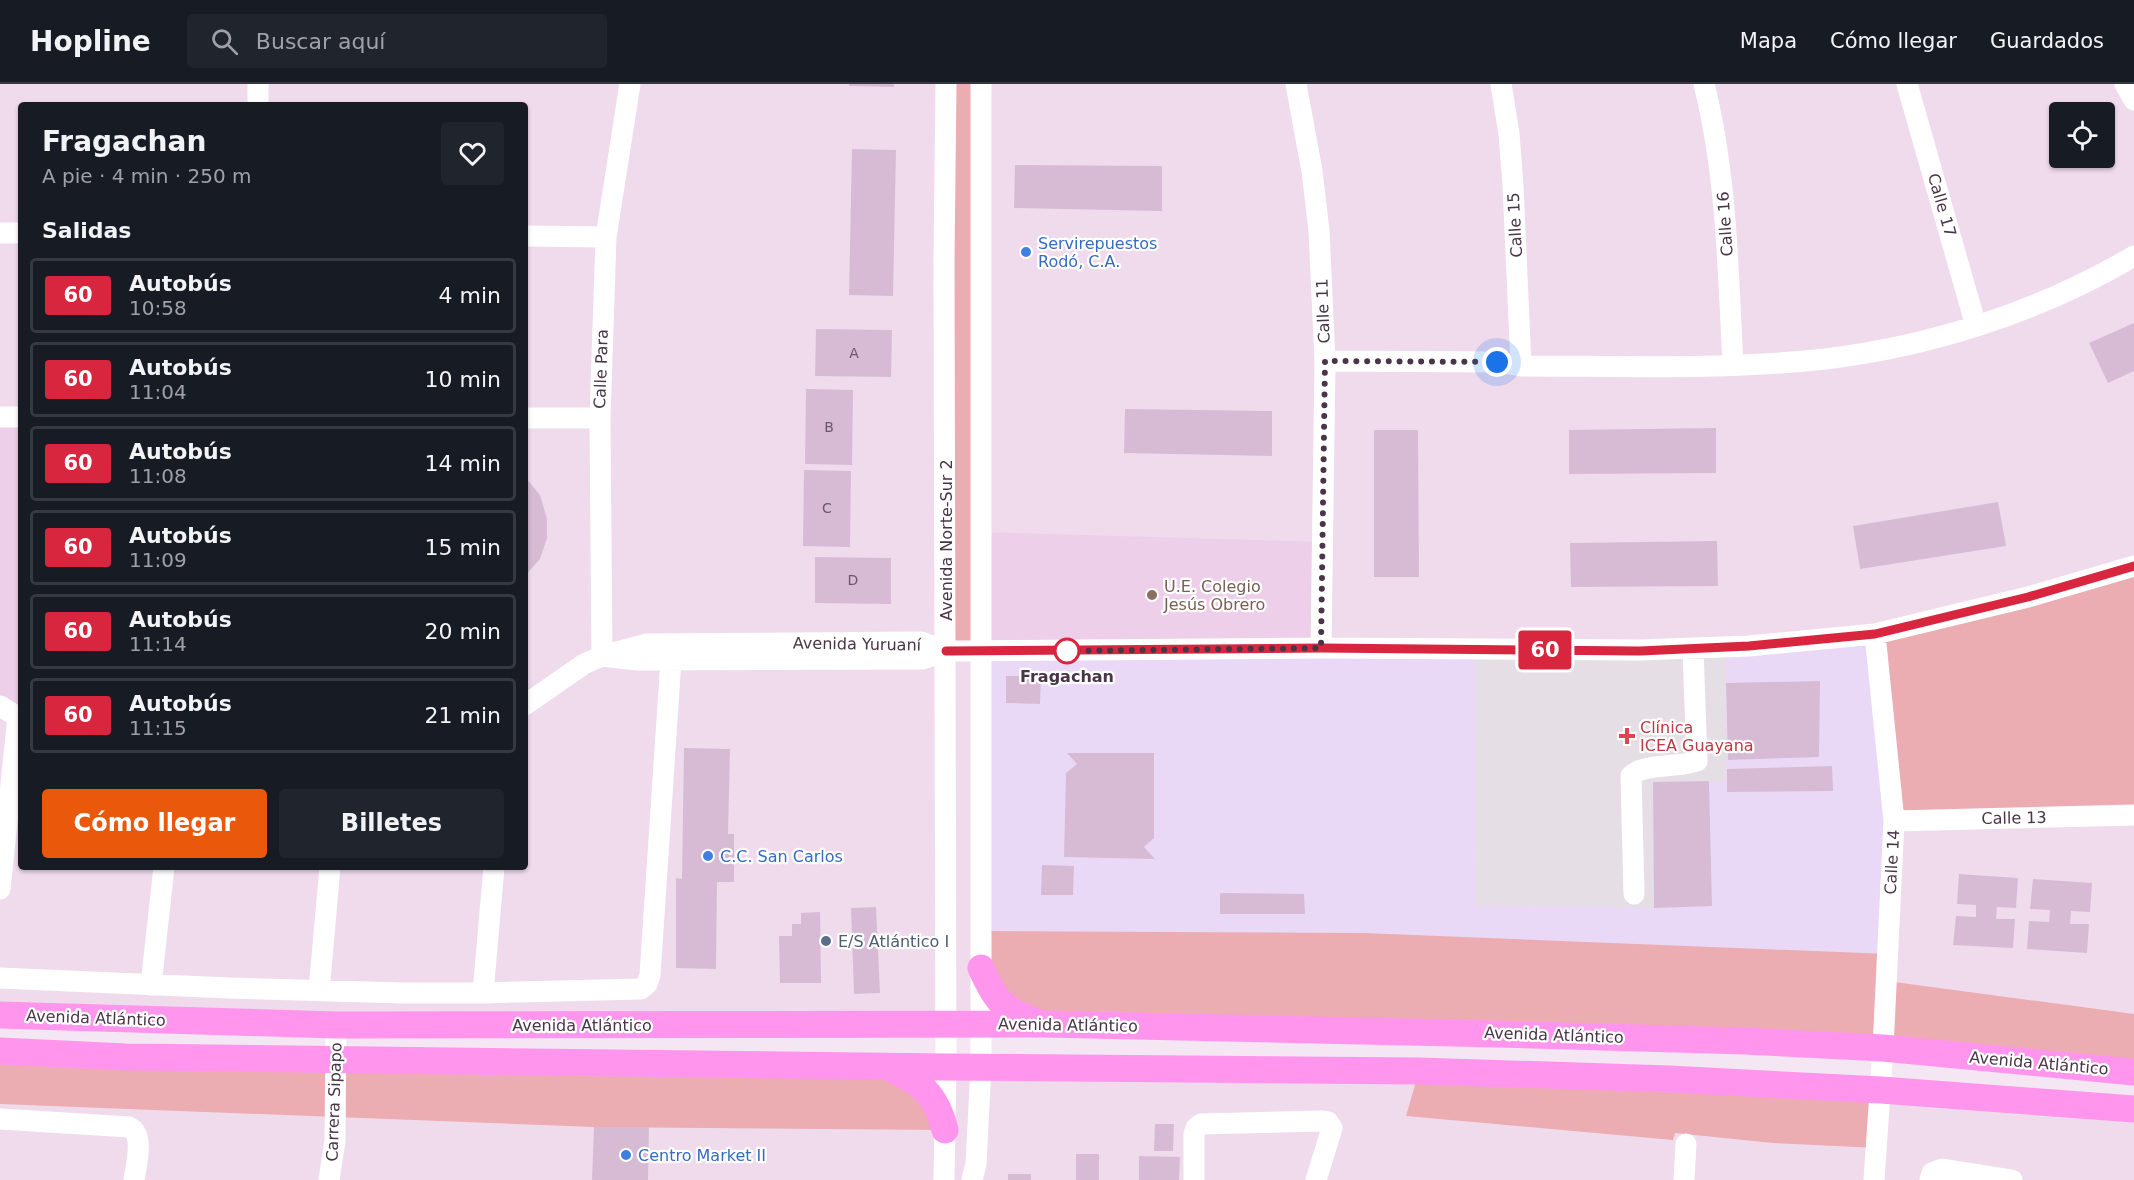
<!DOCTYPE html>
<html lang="es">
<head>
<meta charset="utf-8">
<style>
	:root { --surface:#171b24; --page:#20242c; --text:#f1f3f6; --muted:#9ea1a6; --line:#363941; --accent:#ea580c }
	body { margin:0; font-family:"DejaVu Sans",sans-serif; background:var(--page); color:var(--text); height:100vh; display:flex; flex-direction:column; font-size:22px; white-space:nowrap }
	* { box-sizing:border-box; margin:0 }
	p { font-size:20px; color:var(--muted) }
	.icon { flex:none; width:33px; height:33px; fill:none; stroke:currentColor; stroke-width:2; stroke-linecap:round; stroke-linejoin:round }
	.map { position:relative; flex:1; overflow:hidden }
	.details { position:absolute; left:18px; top:18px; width:510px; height:768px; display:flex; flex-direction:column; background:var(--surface); border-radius:6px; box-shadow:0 2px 4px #0004 }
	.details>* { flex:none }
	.badge { padding:0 12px; border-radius:4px; font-size:21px; line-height:39px }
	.buttons { position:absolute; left:2049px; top:18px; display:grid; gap:12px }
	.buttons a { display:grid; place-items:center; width:66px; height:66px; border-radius:6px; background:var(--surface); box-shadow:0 2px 4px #0004; font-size:30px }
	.you { position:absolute; width:30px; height:30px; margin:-15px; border:4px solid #fff; border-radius:50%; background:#1a73e8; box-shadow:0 0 0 9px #1a73e833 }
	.map>.badge { position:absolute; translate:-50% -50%; box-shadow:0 0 0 3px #fff }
	h2 { padding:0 24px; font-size:22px; line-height:54px }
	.round { display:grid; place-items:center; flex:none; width:63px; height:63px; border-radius:6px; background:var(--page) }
	.summary { display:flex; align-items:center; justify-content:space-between; height:102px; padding:0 24px }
	h1 { font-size:28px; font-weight:700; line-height:45px }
	.button { display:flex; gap:12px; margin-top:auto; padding:12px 24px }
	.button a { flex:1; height:69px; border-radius:6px; background:var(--accent); color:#fff; font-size:24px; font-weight:700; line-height:69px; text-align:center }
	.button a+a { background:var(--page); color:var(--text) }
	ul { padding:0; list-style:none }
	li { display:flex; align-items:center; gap:18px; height:75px; margin:0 12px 9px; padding:0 12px; border:3px solid var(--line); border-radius:6px }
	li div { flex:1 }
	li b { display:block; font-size:22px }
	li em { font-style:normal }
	li .badge { min-width:66px; font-weight:700; text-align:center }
	header { display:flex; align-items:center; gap:36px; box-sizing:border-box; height:84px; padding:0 30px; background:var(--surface); border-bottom:2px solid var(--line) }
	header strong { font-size:28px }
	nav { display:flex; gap:33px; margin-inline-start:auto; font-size:21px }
	.search { width:420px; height:54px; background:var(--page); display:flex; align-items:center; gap:15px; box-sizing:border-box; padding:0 21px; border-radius:6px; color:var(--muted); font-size:22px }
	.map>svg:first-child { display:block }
	.residential { fill:#f0dbed; fill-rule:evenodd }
	.education { fill:#eecfe9 }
	.medical { fill:#ead9f6 }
	.green { fill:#ebacb2 }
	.parking { fill:#e5dfe5 }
	.building { fill:#d7bbd5 }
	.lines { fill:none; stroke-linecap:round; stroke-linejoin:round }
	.minor { stroke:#fff; stroke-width:21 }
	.major { stroke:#ff95ed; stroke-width:27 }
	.line-casing { stroke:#fff; stroke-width:14 }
	.line { stroke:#d7263d; stroke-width:9 }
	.walk { stroke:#483547; stroke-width:6; stroke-dasharray:0 10.8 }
	.shop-dot { fill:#3f7fe0; stroke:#fff; stroke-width:2 }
	.education-dot { fill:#8d6e63; stroke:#fff; stroke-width:2 }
	.stop-dot { fill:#fff; stroke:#d7263d; stroke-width:3 }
	.health-dot { fill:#e0444e; stroke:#fff; stroke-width:2 }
	.service-dot { fill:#5c6f8a; stroke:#fff; stroke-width:2 }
	.labels { text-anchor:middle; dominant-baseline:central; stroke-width:4.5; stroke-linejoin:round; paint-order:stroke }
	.number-label { font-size:14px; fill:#6c566a }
	.street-label { font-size:16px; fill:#483547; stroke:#fff }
	.shop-label { font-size:16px; fill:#366cbe; stroke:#fff; text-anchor:start }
	.education-label { font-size:16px; fill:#785e54; stroke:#fff; text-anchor:start }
	.stop-label { font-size:16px; font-weight:bold; fill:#483547; stroke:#fff }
	.health-label { font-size:16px; fill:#be3a42; stroke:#fff; text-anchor:start }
	.service-label { font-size:16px; fill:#4e5e75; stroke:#fff; text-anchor:start }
</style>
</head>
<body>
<header>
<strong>Hopline</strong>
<div class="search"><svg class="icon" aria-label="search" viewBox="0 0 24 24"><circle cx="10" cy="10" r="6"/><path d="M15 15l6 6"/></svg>Buscar aquí</div>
<nav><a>Mapa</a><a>Cómo llegar</a><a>Guardados</a></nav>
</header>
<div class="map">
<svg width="2134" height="1096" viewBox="0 0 2134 1096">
	<rect width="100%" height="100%" fill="#f4e6f2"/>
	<path class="residential" d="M0,0H2134V988L1883,964L0,931ZM21,21H525V783H21ZM2060,28H2104V74H2060Z
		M0,967L946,983L2134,1025V1096H0Z"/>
	<path class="education" d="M0,333H21V635L0,622Z
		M982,448L1323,458L1321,564L982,568Z"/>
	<path class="medical" d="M1875,550L1894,737L1888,870L1364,849L981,847L982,568L1321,564Z"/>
	<path class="green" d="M946,0H981L982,568L946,567Z
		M2134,482V731L1894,737L1875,550Z
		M981,847L1364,849L1888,870L1887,897L2134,930V988L1883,964L1045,940L1002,920Z
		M0,967L885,983L945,1046L594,1043L0,1020Z
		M1419,987L1881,1006L1877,1064L1773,1059L1675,1049L1673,1056L1406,1032Z"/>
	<path class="parking" d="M1725,564L1727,697L1653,698L1654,824L1475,821L1476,565Z"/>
	<path class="building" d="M849,0H894V3L849,2Z
		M852,65L896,66L893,212L849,211Z
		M1015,81L1162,82V127L1014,124Z
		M2134,239V287L2108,299L2089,259Z
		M816,245L892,246L891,293L815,292Z
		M806,305L853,306L852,381L805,380Z
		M1125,325L1272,327V372L1124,369Z
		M1716,344V389L1569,390V346Z
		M1374,346H1418L1419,493H1374Z
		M804,386L851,387L850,463L803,462Z
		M525,393L540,411L547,435V454L540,475L525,492Z
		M1998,418L2006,462L1860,485L1853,442Z
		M1717,457L1718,502L1571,503L1570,459Z
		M815,473L891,474V520L815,519Z
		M1006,592H1041L1040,620L1006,619Z
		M1820,597L1819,673L1728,676L1726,599Z
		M684,664L730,665L728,750H734V798H717L716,885L676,884V794L682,795Z
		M1067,669H1154V754L1144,763L1155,775L1064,773L1066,689L1077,680Z
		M1832,682L1833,707L1727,708V685Z
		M1709,697L1712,822L1654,824L1653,698Z
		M1042,781L1074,782L1073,811H1041Z
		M1959,790L2018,794L2016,824L1997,823L1996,835H2015L2013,864L1953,861L1956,832L1976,833V821L1957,820Z
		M2033,795L2092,799L2090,828L2071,827L2070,840H2089L2087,869L2027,865L2029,837L2049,838L2050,826L2030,825Z
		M1220,809L1304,810L1305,830H1220Z
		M876,823L880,909L854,910L851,824Z
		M820,828L821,899H780L779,852H792V840H801V829Z
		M1155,1040H1174L1173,1067H1154Z
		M594,1043H649L648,1096H592Z
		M1076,1070H1099V1096H1076Z
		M1139,1072L1180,1073L1179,1096H1139Z
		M1008,1090H1031V1096H1008Z"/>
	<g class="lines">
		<path class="minor" d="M1296,0L1312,87L1319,147L1325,277L1321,564
			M1501,0L1509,50L1513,101L1521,282
			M1704,0C1727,92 1728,187 1733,281
			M1907,0L1976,242
			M2125,0L2134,16
			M258,21V0
			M0,149H21
			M525,152L606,153
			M1325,277L1497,278L1521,282C1622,282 1725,286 1825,275C1933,262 2041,227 2134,172
			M0,333H21
			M525,334H600
			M602,572L638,576L922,575L946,567L1321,564L1639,566L1749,562L1875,550L2028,513L2134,482
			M602,572L600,334L606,153L630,0
			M525,621L584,580L602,572L647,560L921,558L946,567
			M0,622L21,635
			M1894,737L2134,731
			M0,805L18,633
			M1634,810L1631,692C1644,679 1678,684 1697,677L1693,565
			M0,894L229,904L402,909H483L641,905L647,900L650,891L671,576
			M151,901L164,783
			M319,907L330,783
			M483,909L494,783
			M0,1035L129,1043C145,1050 136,1082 134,1096
			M329,1096L335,1057L336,941
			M944,1096L946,983L944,177L946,0
			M972,1096L976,1080L981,983V0
			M1194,1096V1050L1196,1044L1201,1040L1321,1037L1328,1038L1332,1044L1316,1096
			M1684,1096L1686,1060
			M1874,1096L1883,964L1894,737L1875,550
			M1930,1096L1932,1089L1942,1085L2012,1096"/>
		<path class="major" d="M981,884C995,915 1002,926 1035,937
			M0,931L336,941L1045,940L1499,950L1745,957L1883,964L2134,988
			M0,967L126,973L946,983L1419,987L1669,995L1881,1006L2134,1025
			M889,984C921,998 936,1010 945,1046"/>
	</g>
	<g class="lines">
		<g class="line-casing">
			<path id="line" d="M946,567L1321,564L1640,567L1749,562L1875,550L2028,513L2134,482"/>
		</g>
		<use href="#line" class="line"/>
		<path class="walk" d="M1067,567L1321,564L1325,277L1497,278"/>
	</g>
	<g class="shop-dot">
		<circle cx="1026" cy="168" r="6"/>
		<circle cx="708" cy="772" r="6"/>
		<circle cx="626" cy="1071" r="6"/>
	</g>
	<circle class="education-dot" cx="1152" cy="511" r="6"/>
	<circle class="stop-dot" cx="1067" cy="567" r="12"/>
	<path class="health-dot" d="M1624 643h6v6h6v6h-6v6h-6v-6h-6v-6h6z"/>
	<circle class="service-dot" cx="826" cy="857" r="6"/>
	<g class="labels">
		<g class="number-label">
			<text x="854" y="269">A</text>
			<text x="829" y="343">B</text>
			<text x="827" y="424">C</text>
			<text x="853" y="496">D</text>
		</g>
		<g class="street-label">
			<text transform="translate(1942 121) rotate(74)">Calle 17</text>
			<text transform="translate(1725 140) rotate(-94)">Calle 16</text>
			<text transform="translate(1515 141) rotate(-93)">Calle 15</text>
			<text transform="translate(1323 227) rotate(-92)">Calle 11</text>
			<text transform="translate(601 285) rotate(-88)">Calle Para</text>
			<text transform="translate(946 456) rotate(-90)">Avenida Norte-Sur 2</text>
			<text transform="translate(857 560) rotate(1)">Avenida Yuruaní</text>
			<text transform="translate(2014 734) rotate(-1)">Calle 13</text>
			<text transform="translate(1892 778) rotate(-87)">Calle 14</text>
			<text transform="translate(96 934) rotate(2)">Avenida Atlántico</text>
			<text x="582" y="941">Avenida Atlántico</text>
			<text transform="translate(1068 941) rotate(1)">Avenida Atlántico</text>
			<text transform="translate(1554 951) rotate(2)">Avenida Atlántico</text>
			<text transform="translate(2039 979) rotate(5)">Avenida Atlántico</text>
			<text transform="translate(334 1018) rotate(-88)">Carrera Sipapo</text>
		</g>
		<g class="shop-label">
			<text x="1038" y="159">Servirepuestos<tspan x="1038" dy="18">Rodó, C.A.</tspan></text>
			<text x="720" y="772">C.C. San Carlos</text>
			<text x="638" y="1071">Centro Market II</text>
		</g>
		<g class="education-label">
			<text x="1164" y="502">U.E. Colegio<tspan x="1164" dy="18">Jesús Obrero</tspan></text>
		</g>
		<g class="stop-label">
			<text x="1067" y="592">Fragachan</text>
		</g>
		<g class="health-label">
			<text x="1640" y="643">Clínica<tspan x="1640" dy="18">ICEA Guayana</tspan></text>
		</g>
		<g class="service-label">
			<text x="838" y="857">E/S Atlántico I</text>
		</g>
	</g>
</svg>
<div class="buttons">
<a><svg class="icon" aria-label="locate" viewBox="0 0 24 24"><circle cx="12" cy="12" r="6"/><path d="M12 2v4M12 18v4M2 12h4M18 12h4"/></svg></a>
</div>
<div class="you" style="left:1497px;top:278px"></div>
<b class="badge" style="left:1545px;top:566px;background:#d7263d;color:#fff">60</b>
<section class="details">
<div class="summary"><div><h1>Fragachan</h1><p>A pie · 4 min · 250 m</p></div><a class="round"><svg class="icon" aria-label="heart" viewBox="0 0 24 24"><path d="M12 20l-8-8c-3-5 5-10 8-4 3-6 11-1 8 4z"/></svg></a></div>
<h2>Salidas</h2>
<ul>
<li><span class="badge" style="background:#d7263d;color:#fff">60</span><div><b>Autobús</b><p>10:58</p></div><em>4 min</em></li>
<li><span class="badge" style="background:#d7263d;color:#fff">60</span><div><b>Autobús</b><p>11:04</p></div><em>10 min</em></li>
<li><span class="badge" style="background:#d7263d;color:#fff">60</span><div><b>Autobús</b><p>11:08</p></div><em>14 min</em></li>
<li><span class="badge" style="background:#d7263d;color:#fff">60</span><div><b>Autobús</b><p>11:09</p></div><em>15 min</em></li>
<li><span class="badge" style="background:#d7263d;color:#fff">60</span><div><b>Autobús</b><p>11:14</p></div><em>20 min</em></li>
<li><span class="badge" style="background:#d7263d;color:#fff">60</span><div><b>Autobús</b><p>11:15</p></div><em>21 min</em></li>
</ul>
<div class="button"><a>Cómo llegar</a><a>Billetes</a></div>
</section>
</div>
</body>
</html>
